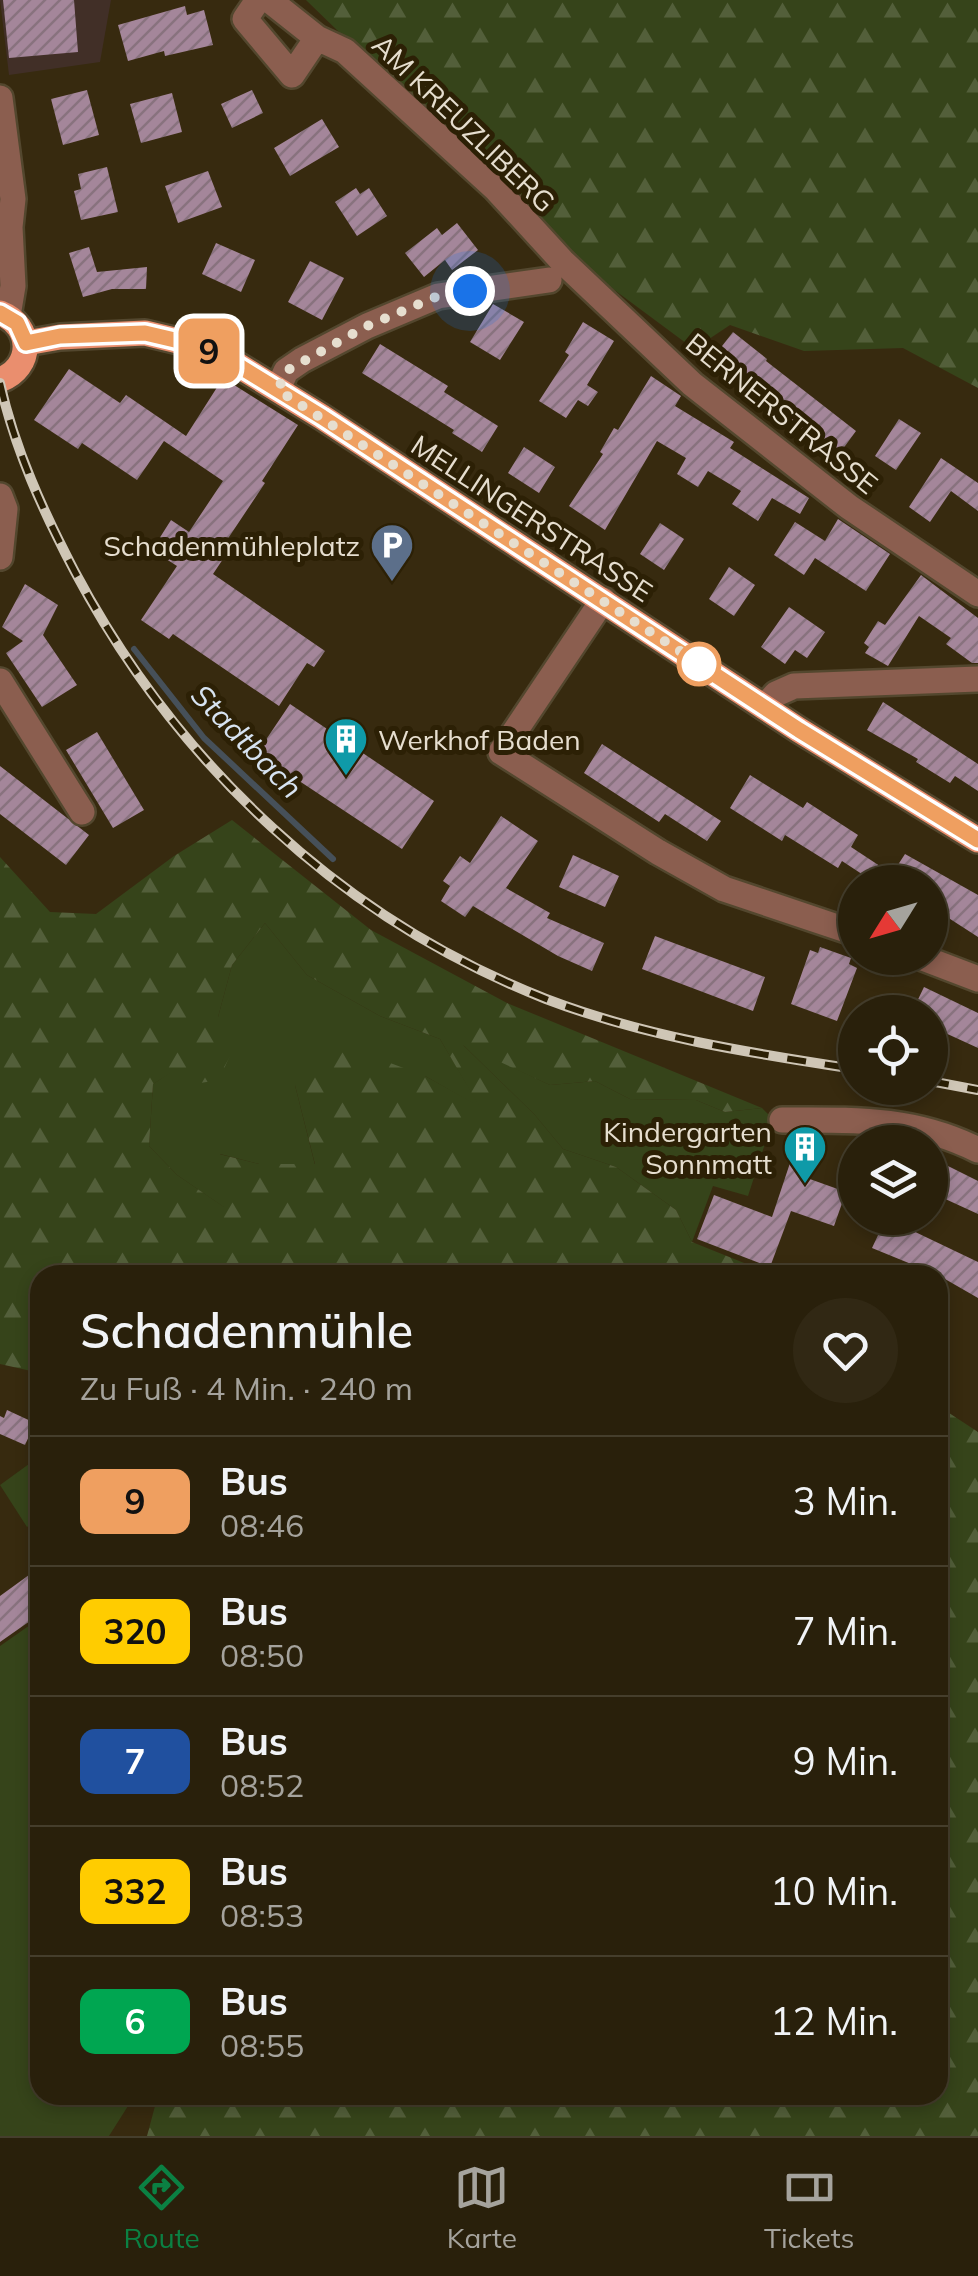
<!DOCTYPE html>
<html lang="de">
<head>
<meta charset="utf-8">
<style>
	:root { --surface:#29200b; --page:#312814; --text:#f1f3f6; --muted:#a5a39d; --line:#453e2c; --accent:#0b8043 }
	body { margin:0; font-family:Mulish,sans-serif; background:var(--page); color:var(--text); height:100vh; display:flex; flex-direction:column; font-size:38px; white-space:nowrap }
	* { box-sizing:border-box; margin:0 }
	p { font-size:32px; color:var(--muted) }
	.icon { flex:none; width:55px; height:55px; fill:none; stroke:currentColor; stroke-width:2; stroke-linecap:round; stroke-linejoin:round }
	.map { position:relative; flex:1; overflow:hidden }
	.side { position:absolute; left:30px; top:1265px; width:918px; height:840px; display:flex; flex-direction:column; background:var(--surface); border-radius:30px; box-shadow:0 5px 15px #0003,0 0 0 2px var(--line) }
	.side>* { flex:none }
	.badge { padding:0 20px; border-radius:15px; font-size:35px; line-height:65px }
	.needle { width:65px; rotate:233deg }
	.controls { position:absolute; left:838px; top:865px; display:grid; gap:20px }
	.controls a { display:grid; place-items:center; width:110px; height:110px; border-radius:50%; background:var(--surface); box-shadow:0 5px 15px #0003,0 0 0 2px var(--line); font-size:50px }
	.you { position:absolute; width:50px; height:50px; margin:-25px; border:8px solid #fff; border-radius:50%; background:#1a73e8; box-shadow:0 0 0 15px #1a73e833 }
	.map>.badge { position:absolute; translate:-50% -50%; box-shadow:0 0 0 5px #fff }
	.round { display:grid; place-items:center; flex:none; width:105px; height:105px; border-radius:52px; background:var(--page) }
	.head { display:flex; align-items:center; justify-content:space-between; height:170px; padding:0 50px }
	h1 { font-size:48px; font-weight:600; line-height:75px }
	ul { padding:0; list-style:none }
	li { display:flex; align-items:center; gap:30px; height:130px; padding:0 50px; border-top:2px solid var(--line) }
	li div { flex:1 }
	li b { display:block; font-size:38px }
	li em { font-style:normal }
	li .badge { min-width:110px; font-weight:700; text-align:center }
	.tabs { display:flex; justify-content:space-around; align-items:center; height:140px; border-top:2px solid var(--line); background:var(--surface); font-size:28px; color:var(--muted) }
	.tabs a { display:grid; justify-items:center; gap:5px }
	.tabs .active { color:var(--accent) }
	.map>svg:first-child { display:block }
	.education { fill:#412f27 }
	.grass { fill:#36441a }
	.forest { fill:url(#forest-firs); fill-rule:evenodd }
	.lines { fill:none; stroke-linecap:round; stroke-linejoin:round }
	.stream { stroke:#465059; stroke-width:6 }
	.building { fill:url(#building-hatch) }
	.minor-casing { stroke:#53472e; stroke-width:30 }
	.major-casing { stroke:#53472e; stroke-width:30 }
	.minor { stroke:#8b5e4f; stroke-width:25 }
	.major { stroke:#ea8e6e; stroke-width:25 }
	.rail-casing { stroke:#cfc6b6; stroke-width:10 }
	.rail { stroke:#2c2005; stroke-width:6; stroke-dasharray:19; stroke-linecap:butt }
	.line-casing { stroke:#fff; stroke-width:22 }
	.line { stroke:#ef9f60; stroke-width:15 }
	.walk { stroke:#e6decf; stroke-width:10; stroke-dasharray:0 18 }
	.stop-dot { fill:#fff; stroke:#ef9f60; stroke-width:5 }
	.labels { text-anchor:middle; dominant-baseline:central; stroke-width:10; stroke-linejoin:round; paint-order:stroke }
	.street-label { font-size:28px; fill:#e6decf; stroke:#2c2005 }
	.poi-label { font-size:28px; fill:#e6decf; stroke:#2c2005; text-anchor:end }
	.water-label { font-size:30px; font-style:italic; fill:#d7e3f1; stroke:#2c2005 }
</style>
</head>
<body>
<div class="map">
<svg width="978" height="2136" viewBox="0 0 978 2136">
	<defs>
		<pattern id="forest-firs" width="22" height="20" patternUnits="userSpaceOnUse" patternTransform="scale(2.5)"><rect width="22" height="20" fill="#36441a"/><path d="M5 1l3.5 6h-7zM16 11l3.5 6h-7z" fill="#535f3a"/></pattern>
		<pattern id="building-hatch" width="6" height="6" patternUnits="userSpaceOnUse" patternTransform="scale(2.5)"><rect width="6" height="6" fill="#a4869a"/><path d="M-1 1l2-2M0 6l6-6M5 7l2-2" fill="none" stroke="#88727e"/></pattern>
	</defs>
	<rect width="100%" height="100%" fill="#372a0f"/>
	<path class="education" d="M0,0H111L100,62L9,75Z"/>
	<path class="grass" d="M265,923L307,975L380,1016L440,1039L481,1108L425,1076L295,1085L315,1165L259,1164L220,1154L225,1208L177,1175L149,1146L153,1084L174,1070L218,1017L232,965Z
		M460,1042L550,1085L595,1081L630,1099L696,1100L725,1112L762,1108L773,1119L748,1196L713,1186L692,1242L676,1210L616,1167L563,1149L534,1114Z
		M40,1456V1518L27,1527L0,1485Z
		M40,1618V2095H135L109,2136H0V1646Z"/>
	<path class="forest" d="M306,0H978V388L903,348L804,351L730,325L694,349L574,260Z
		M232,820L371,930L507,1003L762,1108L725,1112L696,1100L630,1099L595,1081L550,1085L463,1045L534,1114L563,1149L616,1167L676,1210L692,1242L774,1275H40V1373L0,1364V857L50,912L96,914L174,856ZM265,923L307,975L380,1016L440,1039L479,1106L425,1076L334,1042L295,1085L315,1164H259L219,1154L224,1207L177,1175L149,1146L153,1084L174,1071L194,1084L219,1080L235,1044L218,1017L232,965Z
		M943,1409L978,1432V2136H147L158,2095H938V1410Z"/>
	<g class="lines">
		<path class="stream" d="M134,649L204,738L333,859"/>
	</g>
	<path class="building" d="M3,0H74L78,52L9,58Z
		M185,6L187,15L204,10L213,45L165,56L164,51L128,61L118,25Z
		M87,90L99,135L63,145L51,99Z
		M252,90L263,113L232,128L221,104Z
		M172,93L182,132L141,143L130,104Z
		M322,119L339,147L290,176L274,148Z
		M107,167L118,212L81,220L74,191L81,189L78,174Z
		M208,171L222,207L178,223L165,186Z
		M356,188L360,194L369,188L387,216L357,236L335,202Z
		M457,223L478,250L452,270L445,260L424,277L405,253L437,228L442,235Z
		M216,243L255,260L241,292L202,274Z
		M89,247L97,272L147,267L146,289H112L83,297L69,253Z
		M310,261L344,278L322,320L288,302Z
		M493,304L524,322L500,360L470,342Z
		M583,322L614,341L587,385L598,392L588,406L578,400L566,418L539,401L569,355L565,352Z
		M733,332L767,359L766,361L856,431L837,457L746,386L742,391L708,364Z
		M380,344L448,386L444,392L498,426L482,452L452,433L454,430L362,373Z
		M69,369L120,403L126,395L186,436L223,378L298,425L262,481L265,483L219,552L225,556L213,574L325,651L314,667L307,663L279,706L173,634L169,639L141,620L177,566L152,550L171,520L189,532L223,481L164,441L137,480L82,443L78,449L34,420Z
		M651,376L681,396L675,406L734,442L730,448L809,498L800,514L772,498L758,521L732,504L741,491L708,471L698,487L677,474L686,458L657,441L605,530L569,506L603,454L600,452L614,428L618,430Z
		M899,419L921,433L896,470L875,456Z
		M524,447L555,467L539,493L508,473Z
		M941,458L978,483V511L951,491L930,522L909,507Z
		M838,519L890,554L866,591L815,558L804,575L774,555L795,522L825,541Z
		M660,523L684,539L664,570L640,554Z
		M729,567L755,585L734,616L709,599Z
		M921,575L978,618V663H972L946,644L951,638L919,616L888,666L865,653L869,647L864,643L878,621L885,625Z
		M25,584L58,605L43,635L77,685L42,707L6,653L23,641L2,627Z
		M789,607L825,632L807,658L795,650L785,664L761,647Z
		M883,702L978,764V791L955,776L950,783L916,762L918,759L867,730Z
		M290,704L434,801L402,849L257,753Z
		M97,732L144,810L113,828L66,750Z
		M602,744L721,821L707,841L665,814L659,822L584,773Z
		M0,766L89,835L66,865L0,814Z
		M750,775L803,808L807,802L858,835L851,847L892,874L905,854L978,895V937L930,906V882H874L842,861L838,868L785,835L782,841L730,808Z
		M501,816L538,841L506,888L550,913L547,918L604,943L592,971L558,956L473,906L465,917L441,901L450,886L443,881L460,856L470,863Z
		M573,855L619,876L605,907L559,887Z
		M655,936L765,977L753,1011L642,969Z
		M820,947L851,958L849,964L857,968L837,1021L791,1004L810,950L818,953Z
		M924,987L978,1013V1048L930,1026V1012H912Z
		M793,1154L813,1161L807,1178L846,1192L834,1226L791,1211L770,1267L697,1239L714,1195L772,1217Z
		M930,1157L978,1181V1214L930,1192Z
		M886,1218L978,1262V1298L938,1275L872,1248Z
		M7,1410L35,1423L25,1445L0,1434V1416L4,1418Z
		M40,1567V1614L0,1642V1596Z"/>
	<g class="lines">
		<g class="minor-casing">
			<path id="minor" d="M258,0L245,19L292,75L317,38
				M269,0L317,38L345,51L496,189L562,261L692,384L849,507L978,594
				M0,98L13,199L10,227L13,286L8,316
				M278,389L286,371L302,360L367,326L438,296L549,280
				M0,496L5,509L0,557
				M603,600L501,752L658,852L724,889L855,933
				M0,681L82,812
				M764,707L776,694L794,686L978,679
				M923,958L978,979
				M782,1120C853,1120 912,1117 978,1150"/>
		</g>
		<g class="major-casing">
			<path id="major" d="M0,313C34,326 33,368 0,380
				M26,343L60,337L145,333L195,345L226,358L322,417L799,730L978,840"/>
		</g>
		<use href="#minor" class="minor"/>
		<use href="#major" class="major"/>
		<g class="rail-casing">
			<path id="rail" d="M0,383C15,450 43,511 75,572C178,765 342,919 546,999C646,1037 750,1053 855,1069
				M930,1081L978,1090"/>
		</g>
		<use href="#rail" class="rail"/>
	</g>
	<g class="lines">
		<g class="line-casing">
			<path id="line" d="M0,313L17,323L26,343L60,336L145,333L196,345L226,358L322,417L799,730L978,840"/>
		</g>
		<use href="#line" class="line"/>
		<path class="walk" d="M470,291L438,296L367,326L286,371L278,390L709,670L699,664"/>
	</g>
	<defs>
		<g id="parking-pin" transform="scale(2.25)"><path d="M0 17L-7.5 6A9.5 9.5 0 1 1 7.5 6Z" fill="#5c6f8a" stroke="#2c2005"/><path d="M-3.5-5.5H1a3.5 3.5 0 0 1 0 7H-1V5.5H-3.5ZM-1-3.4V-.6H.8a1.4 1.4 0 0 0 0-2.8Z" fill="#fff"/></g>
		<g id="building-pin" transform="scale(2.25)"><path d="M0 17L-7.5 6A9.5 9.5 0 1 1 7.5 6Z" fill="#0f9aa8" stroke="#2c2005"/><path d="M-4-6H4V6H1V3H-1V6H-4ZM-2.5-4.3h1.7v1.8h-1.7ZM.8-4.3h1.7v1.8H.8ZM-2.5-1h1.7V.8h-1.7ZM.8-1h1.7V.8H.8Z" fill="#fff"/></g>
	</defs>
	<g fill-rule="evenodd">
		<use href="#parking-pin" x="392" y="545"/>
		<use href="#building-pin" x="346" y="739"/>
		<use href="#building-pin" x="805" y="1147"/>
	</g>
	<circle class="stop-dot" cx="699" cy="664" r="20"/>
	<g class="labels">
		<g class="street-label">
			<text transform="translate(464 123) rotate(44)">AM KREUZLIBERG</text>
			<text transform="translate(782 413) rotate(39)">BERNERSTRASSE</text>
			<text transform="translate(532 518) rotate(33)">MELLINGERSTRASSE</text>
		</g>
		<g class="poi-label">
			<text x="360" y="545">Schadenmühleplatz</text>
			<text x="378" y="739" text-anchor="start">Werkhof Baden</text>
			<text x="772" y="1131">Kindergarten<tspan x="772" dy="32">Sonnmatt</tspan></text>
		</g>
		<g class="water-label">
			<text transform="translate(247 741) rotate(46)">Stadtbach</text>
		</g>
	</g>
</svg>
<div class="controls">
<a><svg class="needle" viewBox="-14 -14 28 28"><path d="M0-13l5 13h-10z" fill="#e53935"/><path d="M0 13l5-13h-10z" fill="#a5a39d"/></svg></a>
<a><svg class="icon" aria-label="locate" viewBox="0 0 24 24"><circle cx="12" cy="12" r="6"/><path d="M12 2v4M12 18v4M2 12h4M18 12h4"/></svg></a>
<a><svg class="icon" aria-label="layers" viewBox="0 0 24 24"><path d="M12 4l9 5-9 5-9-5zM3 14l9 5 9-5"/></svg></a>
</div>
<div class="you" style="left:470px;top:291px"></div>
<b class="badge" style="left:209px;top:351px;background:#ef9f60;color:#111">9</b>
<section class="side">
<div class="head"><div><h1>Schadenmühle</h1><p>Zu Fuß · 4 Min. · 240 m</p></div><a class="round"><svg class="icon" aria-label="heart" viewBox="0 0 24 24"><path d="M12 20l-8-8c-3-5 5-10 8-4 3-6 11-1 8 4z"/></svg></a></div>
<ul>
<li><span class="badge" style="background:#ef9f60;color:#111">9</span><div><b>Bus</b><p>08:46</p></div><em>3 Min.</em></li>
<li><span class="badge" style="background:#fc0;color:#111">320</span><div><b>Bus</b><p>08:50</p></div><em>7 Min.</em></li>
<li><span class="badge" style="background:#20509f;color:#fff">7</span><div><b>Bus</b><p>08:52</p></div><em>9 Min.</em></li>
<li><span class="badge" style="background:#fc0;color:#111">332</span><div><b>Bus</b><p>08:53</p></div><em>10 Min.</em></li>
<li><span class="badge" style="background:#00a651;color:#fff">6</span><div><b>Bus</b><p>08:55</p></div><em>12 Min.</em></li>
</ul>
</section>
</div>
<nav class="tabs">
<a class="active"><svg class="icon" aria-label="directions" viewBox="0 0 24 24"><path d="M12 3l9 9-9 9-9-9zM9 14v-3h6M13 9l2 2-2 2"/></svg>Route</a>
<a><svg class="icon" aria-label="map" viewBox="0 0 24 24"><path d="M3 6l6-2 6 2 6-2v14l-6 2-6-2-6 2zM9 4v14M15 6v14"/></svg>Karte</a>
<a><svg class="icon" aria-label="tickets" viewBox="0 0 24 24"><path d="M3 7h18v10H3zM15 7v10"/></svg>Tickets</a>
</nav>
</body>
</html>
